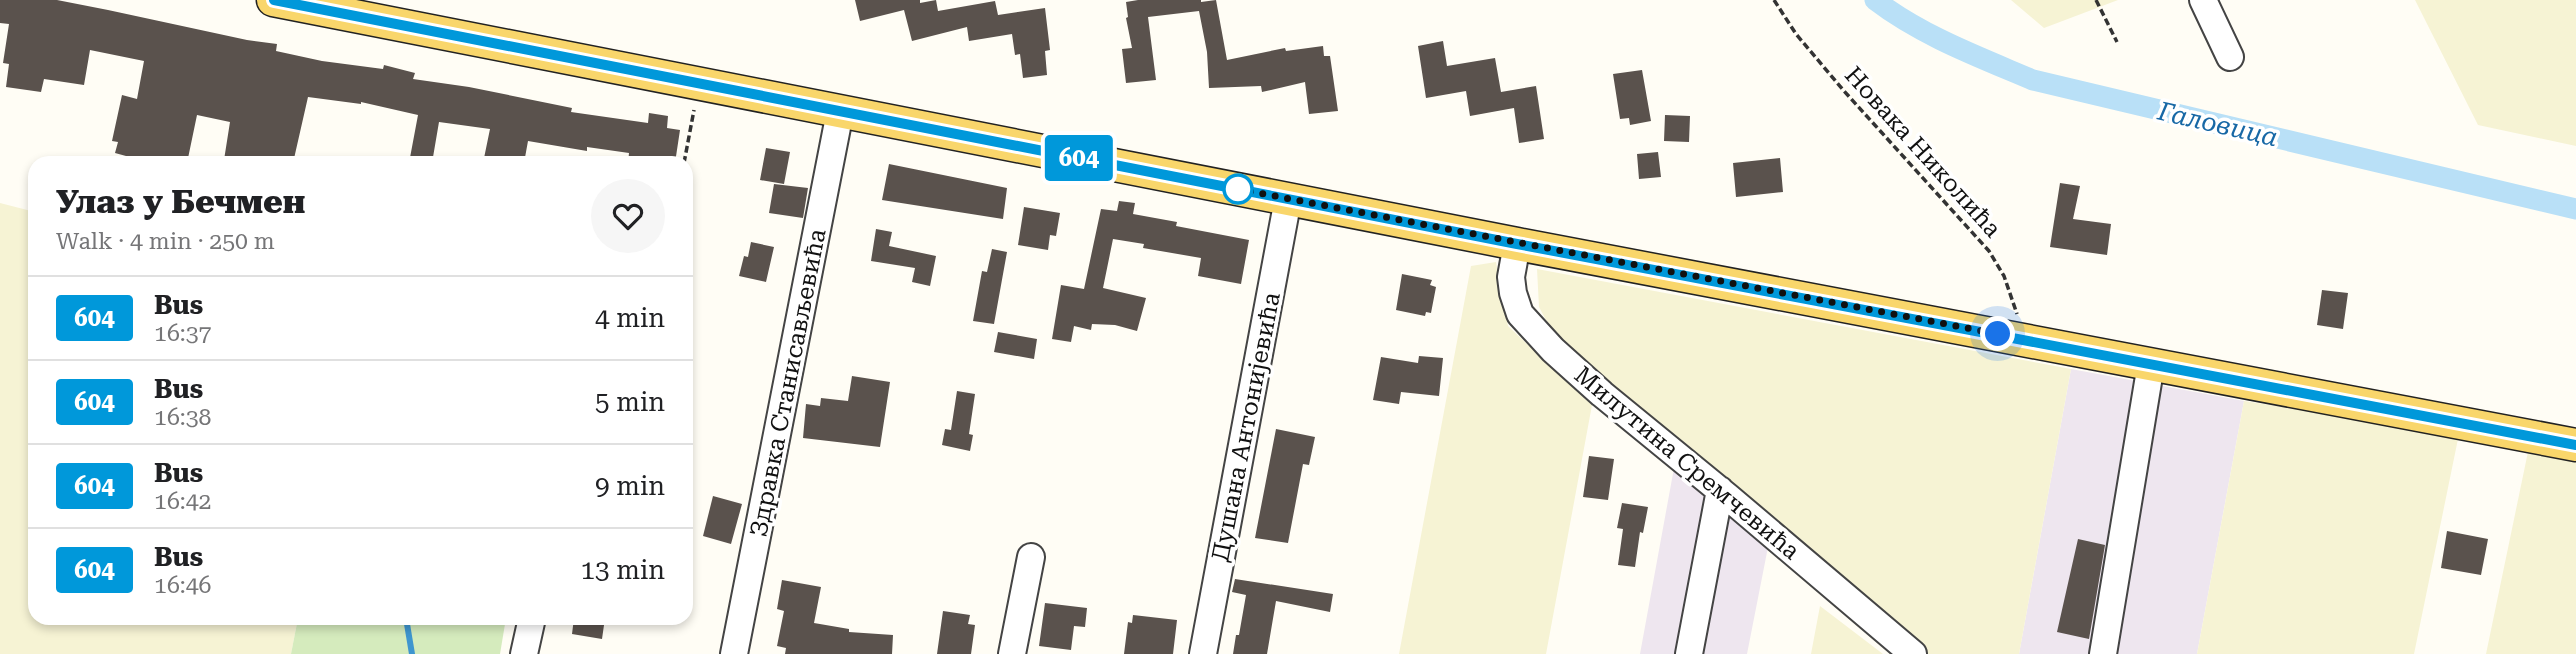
<!DOCTYPE html>
<html lang="en">
<head>
<meta charset="utf-8">
<style>
	:root { --surface:#fff; --page:#f6f6f6; --text:#202124; --muted:#757577; --line:#e0e0e0 }
	body { margin:0; font-family:"Roboto Serif",serif; background:var(--page); color:var(--text); height:100vh; display:flex; flex-direction:column; font-size:26px; white-space:nowrap }
	* { box-sizing:border-box; margin:0 }
	p { font-size:23px; color:var(--muted) }
	.icon { flex:none; width:38px; height:38px; fill:none; stroke:currentColor; stroke-width:2; stroke-linecap:round; stroke-linejoin:round }
	.map { position:relative; flex:1; overflow:hidden }
	.details { position:absolute; left:28px; top:156px; width:665px; height:469px; display:flex; flex-direction:column; background:var(--surface); border-radius:21px; box-shadow:0 4px 10px #0003 }
	.details>* { flex:none }
	.badge { padding:0 14px; border-radius:5px; font-size:24px; line-height:46px }
	.you { position:absolute; width:35px; height:35px; margin:-18px; border:5px solid #fff; border-radius:50%; background:#1a73e8; box-shadow:0 0 0 10px #1a73e833 }
	.map>.badge { position:absolute; translate:-50% -50%; box-shadow:0 0 0 4px #fff }
	.round { display:grid; place-items:center; flex:none; width:74px; height:74px; border-radius:37px; background:var(--page) }
	.head { display:flex; align-items:center; justify-content:space-between; height:119px; padding:0 28px }
	h1 { font-size:33px; font-weight:800; line-height:52px }
	ul { padding:0; list-style:none }
	li { display:flex; align-items:center; gap:21px; height:84px; padding:0 28px; border-top:2px solid var(--line) }
	li div { flex:1 }
	li b { display:block; font-size:26px }
	li em { font-style:normal }
	li .badge { min-width:77px; font-weight:700; text-align:center }
	.map>svg:first-child { display:block }
	.industrial { fill:#eee6ef }
	.farmland { fill:#f6f3d4 }
	.green { fill:#d5ebbd }
	.lines { fill:none; stroke-linecap:round; stroke-linejoin:round }
	.stream { stroke:#3f96cf; stroke-width:6 }
	.canal { stroke:#b9e0f7; stroke-width:21 }
	.building { fill:#5a524d }
	.minor-casing { stroke:#444; stroke-width:30 }
	.major-casing { stroke:#222; stroke-width:35 }
	.path { stroke:#333; stroke-width:3.5; stroke-dasharray:7 3.5; stroke-linecap:butt }
	.minor { stroke:#fff; stroke-width:26 }
	.major { stroke:#f9d66b; stroke-width:32 }
	.line-casing { stroke:#fff; stroke-width:16 }
	.line { stroke:#0098da; stroke-width:10 }
	.walk { stroke:#111; stroke-width:7; stroke-dasharray:0 12.6 }
	.stop-dot { fill:#fff; stroke:#0098da; stroke-width:3.5 }
	.labels { text-anchor:middle; dominant-baseline:central; stroke-width:7; stroke-linejoin:round; paint-order:stroke }
	.street-label { font-size:24px; fill:#111; stroke:#fff }
	.water-label { font-size:26px; font-style:italic; fill:#1768a6; stroke:#fff }
</style>
</head>
<body>
<div class="map">
<svg width="2576" height="654" viewBox="0 0 2576 654">
	<rect width="100%" height="100%" fill="#fffdf5"/>
	<path class="industrial" d="M2071,369L2244,401L2197,654H2019Z
		M1674,468L1769,542L1747,654H1640Z"/>
	<path class="farmland" d="M2011,0H2118L2044,28Z
		M2415,0H2576V146L2478,125Z
		M0,203L35,212V618H298L291,654H0Z
		M1496,262L1508,326L1592,405L1546,654H1399L1471,266Z
		M1537,269L2071,369L2019,654H1921L1556,339L1539,307Z
		M2244,401L2459,434L2414,654H2197Z
		M2529,447L2576,457V654H2486Z
		M1820,606L1883,654H1811Z"/>
	<path class="green" d="M298,618H506L500,654H291Z"/>
	<g class="lines">
		<path class="stream" d="M406,618L412,654"/>
		<path class="canal" d="M1875,0C1922,36 1979,57 2033,80L2576,209"/>
	</g>
	<path class="building" d="M0,0H57L108,10L247,40L277,44L276,51L322,61L383,69L384,65L415,73L413,79L469,87L572,108L571,112L648,123L649,113L668,116L667,128L680,130L675,163H628L629,153L587,147V151L528,141L524,163H483L490,129L439,122L432,163H409L418,115L361,102V104L308,97L293,163H239L224,160L230,122L197,115L187,163H125L126,156L115,153L118,142L112,141L122,95L137,99L144,61L90,50L84,85L44,79L41,92L6,87L9,64L3,63L9,24L0,23Z
		M855,0H920V3L936,0L938,11L995,1L998,15L1045,8L1050,50L1045,51L1047,75L1023,78L1020,54L1015,55L1012,34L969,41L967,27L912,41L904,10L860,21Z
		M1138,0H1201V2L1216,0L1227,60L1285,48L1286,51L1323,46L1324,56H1330L1338,111L1309,114L1305,82L1262,92L1261,86L1209,88L1207,52L1199,11L1148,17L1156,80L1126,83L1122,49L1132,48L1126,18L1128,17L1126,2Z
		M1443,41L1447,66L1495,58L1501,92L1536,86L1544,139L1519,143L1514,108L1470,116L1466,91L1426,98L1418,46Z
		M1642,70L1651,121L1630,125L1629,118L1620,119L1613,74Z
		M1665,115L1690,116L1689,142L1664,141Z
		M766,148L790,152L784,184L760,180Z
		M1658,152L1661,177L1639,179L1637,154Z
		M1780,158L1783,192L1736,197L1733,163Z
		M889,164L1007,188L1003,219L882,200Z
		M2060,183L2080,186L2073,219L2111,224L2107,255L2050,247Z
		M774,184L808,188L803,218L769,213Z
		M1119,201L1135,203L1133,214L1177,222L1176,226L1249,240L1241,284L1198,276L1201,258L1143,248L1144,244L1113,239L1103,288L1146,298L1137,331L1115,325L1092,324L1091,330L1074,326L1071,342L1052,339L1061,285L1084,289L1101,209L1117,211Z
		M1024,207L1060,213L1056,236L1050,235L1048,250L1018,245Z
		M876,229L892,232L889,246L936,256L930,286L912,282L915,268L871,261Z
		M751,242L774,247L766,282L739,276L744,256L748,257Z
		M992,249L1007,252L994,324L973,321L982,271L987,272Z
		M1402,274L1432,280L1430,285L1436,287L1431,313L1426,312L1425,316L1396,310Z
		M2322,290L2348,293L2343,329L2317,325Z
		M998,332L1037,339L1034,359L994,352Z
		M1419,356L1443,358L1439,396L1401,392L1399,404L1373,400L1381,357L1418,363Z
		M852,376L890,382L880,447L803,438L806,404L820,406L821,398L848,401Z
		M957,391L975,394L969,434L973,435L970,451L942,445L945,429L951,430Z
		M1276,429L1315,437L1309,465L1303,464L1288,543L1255,538Z
		M1589,456L1614,459L1608,500L1583,497Z
		M713,496L742,504L731,544L703,536Z
		M1622,503L1648,507L1643,533L1640,532L1635,567L1618,565L1623,529L1617,528Z
		M2447,531L2488,539L2481,575L2441,568Z
		M2078,539L2105,545L2089,639L2057,632Z
		M1235,579L1333,594L1330,612L1276,601L1267,654H1233L1236,635H1239L1246,595L1232,592Z
		M782,580L821,587L814,623L849,629V632L893,635L892,654H785L786,648L777,646L784,611L777,609Z
		M1045,603L1087,608L1085,627L1074,626L1071,650L1039,646Z
		M943,611L970,615L968,624L975,625L971,654H937Z
		M1133,615L1177,620L1173,654H1124L1128,622L1132,623Z
		M574,618H605L602,639L572,634Z"/>
	<g class="lines">
		<g class="minor-casing">
			<path id="minor" d="M2203,0L2230,57
				M1517,244L1511,277L1513,293L1520,314L1553,350L1602,394L1728,497L1913,654
				M524,654L532,618
				M734,654L840,112
				M1012,654L1031,557
				M1203,654L1288,199
				M1689,654L1720,490
				M2103,654L2151,364"/>
		</g>
		<g class="major-casing">
			<path id="major" d="M273,0L1517,244L2576,445"/>
		</g>
		<path class="path" d="M1774,0L1796,34L1844,91L1989,251L2004,276L2017,314
			M2096,0L2117,42
			M684,163L694,110"/>
		<use href="#minor" class="minor"/>
		<use href="#major" class="major"/>
	</g>
	<g class="lines">
		<g class="line-casing">
			<path id="line" d="M274,0L1517,244L2576,445"/>
		</g>
		<use href="#line" class="line"/>
		<path class="walk" d="M1238,189L1998,334"/>
	</g>
	<circle class="stop-dot" cx="1238" cy="189" r="14"/>
	<g class="labels">
		<g class="street-label">
			<text transform="translate(1923 152) rotate(48)">Новака Николића</text>
			<text transform="translate(788 383) rotate(-79)">Здравка Станисављевића</text>
			<text transform="translate(1246 427) rotate(-79)">Душана Антонијевића</text>
			<text transform="translate(1687 463) rotate(40)">Милутина Сремчевића</text>
		</g>
		<g class="water-label">
			<text transform="translate(2218 124) rotate(13)">Галовица</text>
		</g>
	</g>
</svg>
<div class="you" style="left:1998px;top:334px"></div>
<b class="badge" style="left:1079px;top:158px;background:#0098da;color:#fff">604</b>
<section class="details">
<div class="head"><div><h1>Улаз у Бечмен</h1><p>Walk · 4 min · 250 m</p></div><a class="round"><svg class="icon" aria-label="heart" viewBox="0 0 24 24"><path d="M12 20l-8-8c-3-5 5-10 8-4 3-6 11-1 8 4z"/></svg></a></div>
<ul>
<li><span class="badge" style="background:#0098da;color:#fff">604</span><div><b>Bus</b><p>16:37</p></div><em>4 min</em></li>
<li><span class="badge" style="background:#0098da;color:#fff">604</span><div><b>Bus</b><p>16:38</p></div><em>5 min</em></li>
<li><span class="badge" style="background:#0098da;color:#fff">604</span><div><b>Bus</b><p>16:42</p></div><em>9 min</em></li>
<li><span class="badge" style="background:#0098da;color:#fff">604</span><div><b>Bus</b><p>16:46</p></div><em>13 min</em></li>
</ul>
</section>
</div>
</body>
</html>
